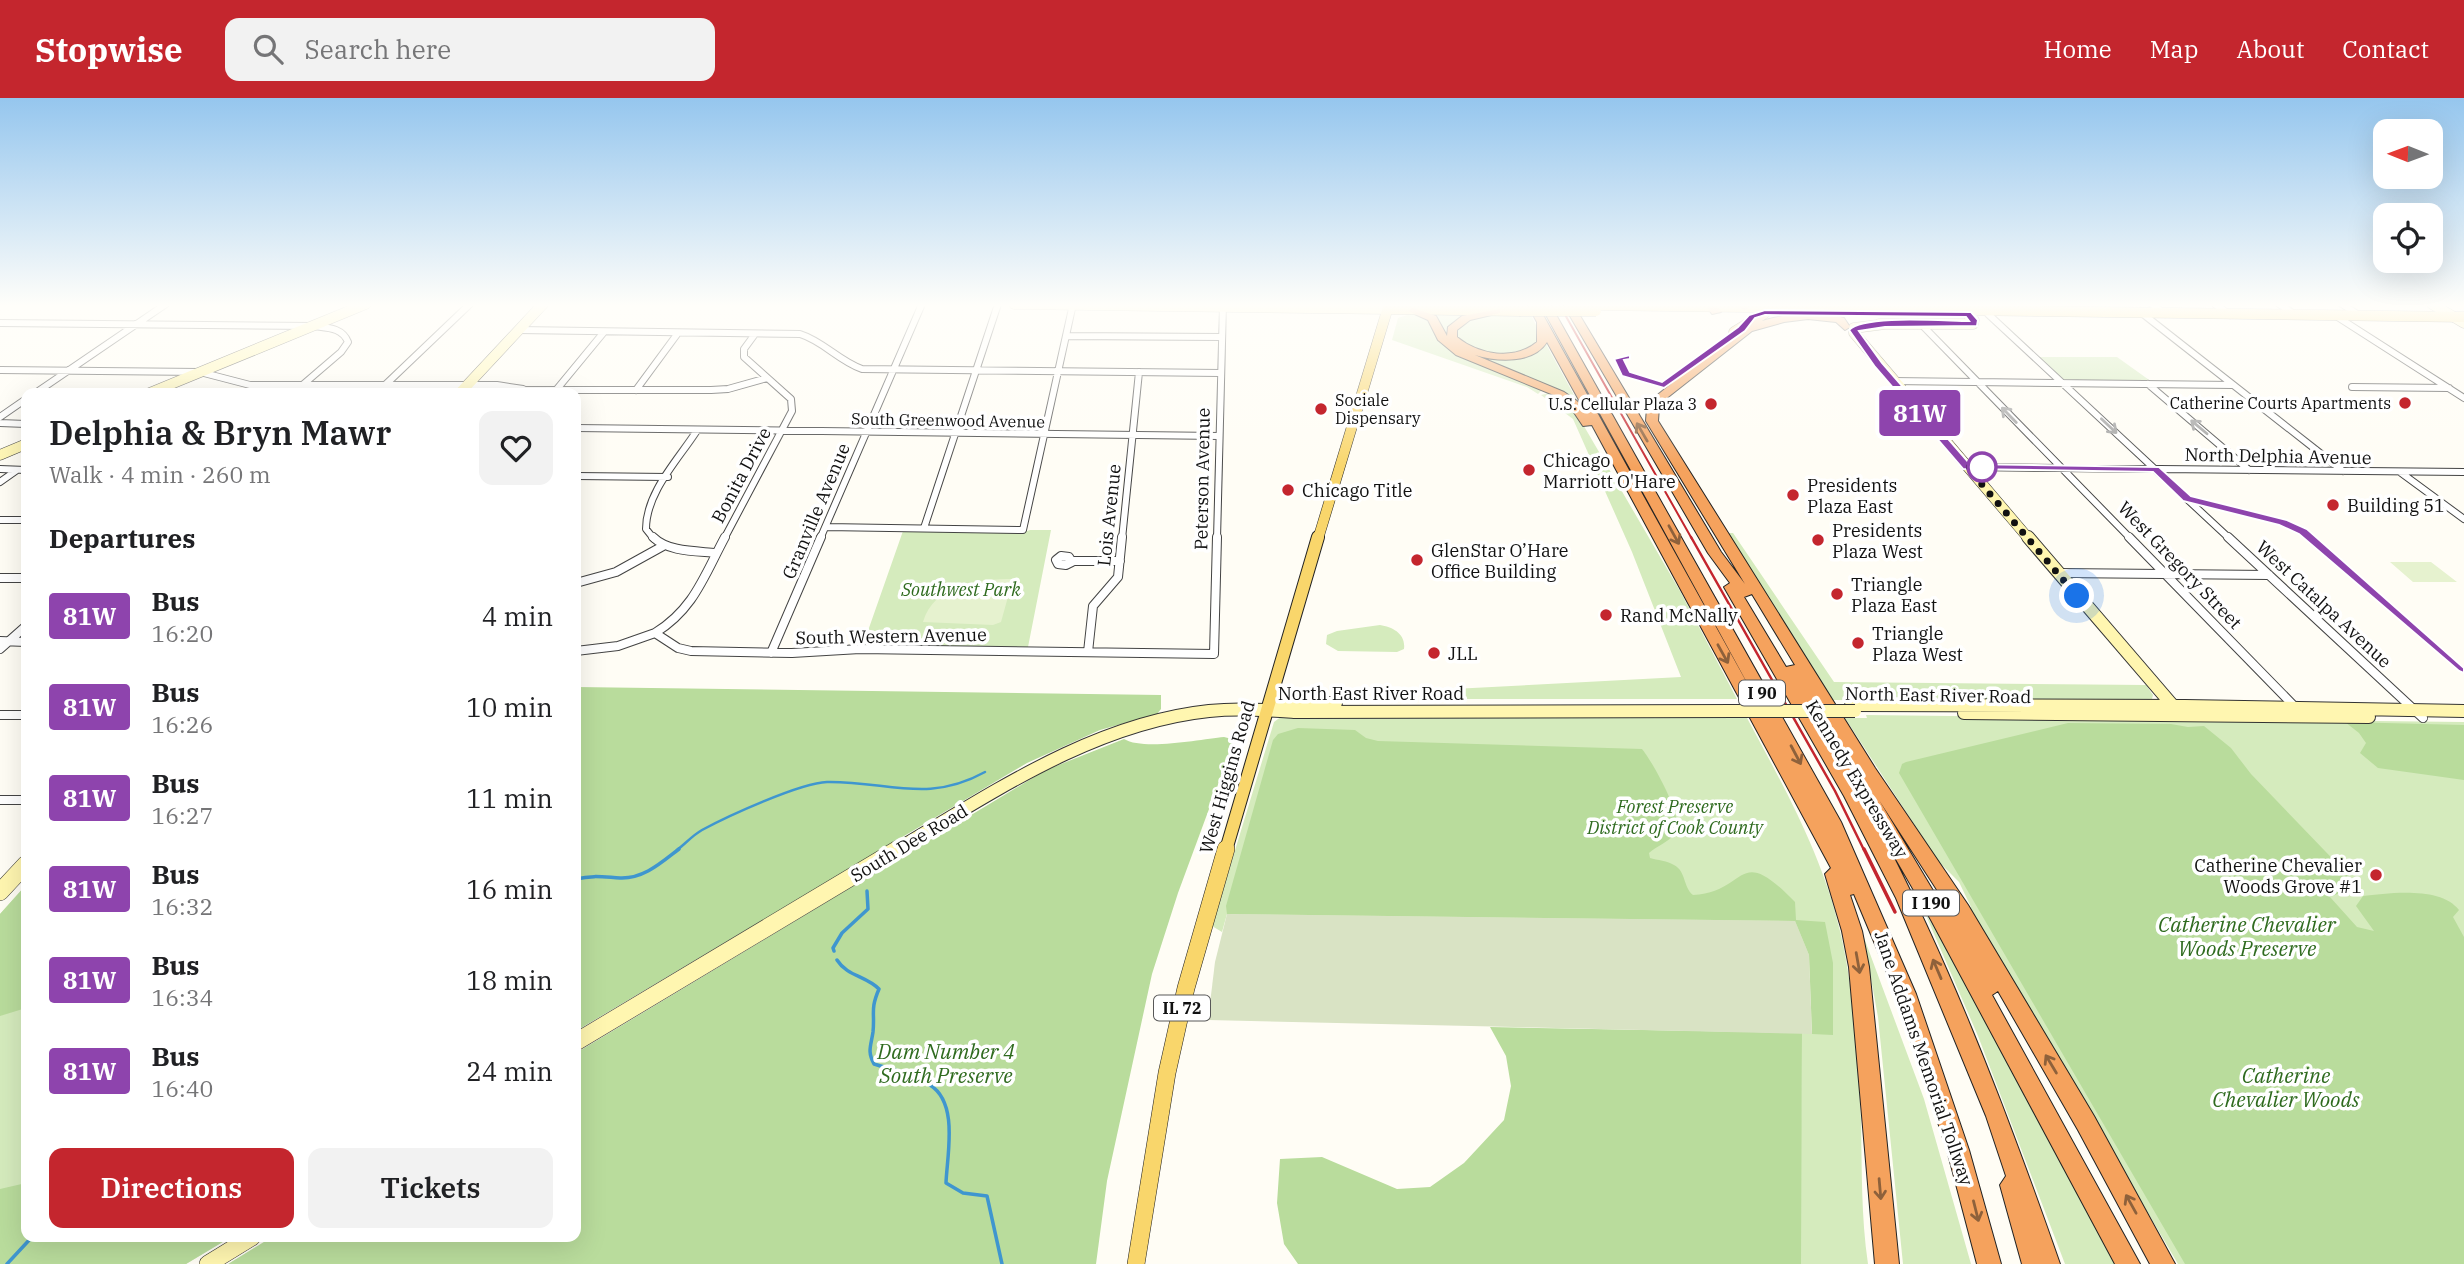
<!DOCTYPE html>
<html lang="en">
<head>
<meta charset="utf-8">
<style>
	:root { --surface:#fff; --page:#f2f2f2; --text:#202124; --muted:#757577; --accent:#c4262e }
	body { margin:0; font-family:"IBM Plex Serif",serif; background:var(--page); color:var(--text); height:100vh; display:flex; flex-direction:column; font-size:26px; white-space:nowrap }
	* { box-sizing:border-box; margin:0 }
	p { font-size:23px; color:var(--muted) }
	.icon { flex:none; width:38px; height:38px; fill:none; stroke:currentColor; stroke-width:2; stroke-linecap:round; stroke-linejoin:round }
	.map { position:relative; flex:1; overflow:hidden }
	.drawer { position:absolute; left:21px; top:290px; width:560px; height:854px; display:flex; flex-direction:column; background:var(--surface); border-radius:14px; box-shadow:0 7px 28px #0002 }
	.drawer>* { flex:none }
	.badge { padding:0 14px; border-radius:5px; font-size:24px; line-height:46px }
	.needle { width:46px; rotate:271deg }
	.tools { position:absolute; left:2373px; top:21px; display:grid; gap:14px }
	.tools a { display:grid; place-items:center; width:70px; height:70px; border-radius:14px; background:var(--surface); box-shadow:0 7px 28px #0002; font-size:35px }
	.you { position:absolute; width:35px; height:35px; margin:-18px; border:5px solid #fff; border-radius:50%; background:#1a73e8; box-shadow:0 0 0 10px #1a73e833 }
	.map>.badge { position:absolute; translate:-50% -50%; box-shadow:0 0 0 4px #fff }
	h2 { padding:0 28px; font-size:26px; line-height:63px }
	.round { display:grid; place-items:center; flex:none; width:74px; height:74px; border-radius:14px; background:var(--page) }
	.headline { display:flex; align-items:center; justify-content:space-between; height:119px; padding:0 28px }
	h1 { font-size:33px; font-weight:600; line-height:52px }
	.primary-button { display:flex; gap:14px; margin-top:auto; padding:14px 28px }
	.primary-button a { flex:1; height:80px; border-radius:14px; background:var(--accent); color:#fff; font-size:28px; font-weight:600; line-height:80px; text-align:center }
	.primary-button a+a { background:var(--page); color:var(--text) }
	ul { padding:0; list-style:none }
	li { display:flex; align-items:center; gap:21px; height:91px; padding:0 28px }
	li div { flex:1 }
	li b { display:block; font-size:26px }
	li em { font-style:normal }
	li .badge { min-width:77px; font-weight:700; text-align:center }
	header { display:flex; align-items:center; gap:42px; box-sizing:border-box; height:98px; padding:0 35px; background:var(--accent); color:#fff }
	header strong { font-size:33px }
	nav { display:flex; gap:38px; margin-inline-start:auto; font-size:24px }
	.search { width:490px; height:63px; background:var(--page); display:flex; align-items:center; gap:18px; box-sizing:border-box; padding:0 24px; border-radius:14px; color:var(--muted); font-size:26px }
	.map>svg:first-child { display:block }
	.green { fill:#d5ebbd }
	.forest { fill:#b9dc9c }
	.cemetery { fill:#d9e3c4 }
	.pitch { fill:#e6f2cf }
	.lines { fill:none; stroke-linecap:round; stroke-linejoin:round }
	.stream-far1 { stroke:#3f96cf; stroke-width:2.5 }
	.stream { stroke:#3f96cf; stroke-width:3.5 }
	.street-far1-casing { stroke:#444; stroke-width:8 }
	.street-casing { stroke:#444; stroke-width:10 }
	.secondary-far2-casing { stroke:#333; stroke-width:11 }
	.secondary-far1-casing { stroke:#333; stroke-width:14 }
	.secondary-casing { stroke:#333; stroke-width:18 }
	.primary-far2-casing { stroke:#222; stroke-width:11 }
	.primary-far1-casing { stroke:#222; stroke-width:14 }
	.primary-casing { stroke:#222; stroke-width:18 }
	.highway-casing { stroke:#222; stroke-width:2 }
	.street-far1 { stroke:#fff; stroke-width:6 }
	.street { stroke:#fff; stroke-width:8 }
	.secondary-far2 { stroke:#fff6b0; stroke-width:10 }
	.secondary-far1 { stroke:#fff6b0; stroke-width:12 }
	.secondary { stroke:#fff6b0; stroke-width:17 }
	.primary-far2 { stroke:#f9d66b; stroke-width:10 }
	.primary-far1 { stroke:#f9d66b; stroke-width:12 }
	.primary { stroke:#f9d66b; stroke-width:17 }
	.highway { fill:#f5a25d; fill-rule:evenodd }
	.rail-far2 { stroke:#c4262e; stroke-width:2 }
	.rail-far1 { stroke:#c4262e; stroke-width:2.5 }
	.rail { stroke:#c4262e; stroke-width:3.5 }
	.secondary-bridge-casing { stroke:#333; stroke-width:14; stroke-linecap:butt }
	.primary-bridge-casing { stroke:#222; stroke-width:11; stroke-linecap:butt }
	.secondary-bridge { stroke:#fff6b0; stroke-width:12 }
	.primary-bridge { stroke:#f9d66b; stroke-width:10 }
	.oneway { stroke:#a0a0a0 }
	.oneway2 { stroke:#8e613b }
	.line { fill:#8e44ad; stroke:#fff; stroke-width:2 }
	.walk { stroke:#111; stroke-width:7; stroke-dasharray:0 12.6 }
	.poi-dot { fill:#c4262e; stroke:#fff; stroke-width:2.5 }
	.stop-dot { fill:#fff; stroke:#8e44ad; stroke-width:3.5 }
	.labels { text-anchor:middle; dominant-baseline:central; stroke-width:7; stroke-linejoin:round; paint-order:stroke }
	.far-poi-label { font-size:16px; fill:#111; stroke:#fff; text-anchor:end }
	.far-street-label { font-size:16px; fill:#111; stroke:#fff }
	.shield { fill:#fff; stroke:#585858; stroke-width:2 }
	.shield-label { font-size:16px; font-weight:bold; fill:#111 }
	.street-label { font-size:18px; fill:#111; stroke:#fff }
	.poi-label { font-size:18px; fill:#111; stroke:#fff; text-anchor:start }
	.park-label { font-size:18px; font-style:italic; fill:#2f6b1f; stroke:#fff }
	.near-park-label { font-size:21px; font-style:italic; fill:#2f6b1f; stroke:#fff }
</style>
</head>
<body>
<header>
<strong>Stopwise</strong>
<div class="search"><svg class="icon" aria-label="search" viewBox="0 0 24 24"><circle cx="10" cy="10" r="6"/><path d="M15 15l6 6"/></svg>Search here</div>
<nav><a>Home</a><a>Map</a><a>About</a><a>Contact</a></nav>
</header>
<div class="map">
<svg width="2464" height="1166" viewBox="0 0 2464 1166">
	<rect width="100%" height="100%" fill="#fffdf5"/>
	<path class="green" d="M1430,215H1474L1454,223L1446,232L1448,241L1482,258L1535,254L1546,246L1579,306L1548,287L1473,258L1445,240L1436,219Z
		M1410,216L1419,217L1430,222L1434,235L1449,251L1563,301L1574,311L1680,493L1737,601H1453V591L1681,579L1632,454L1573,321L1541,297L1549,295L1542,292L1538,296L1527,289L1392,242L1398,220Z
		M1531,217C1534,224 1542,235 1539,243C1537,249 1530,250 1525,251C1500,260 1479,253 1456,241V229C1477,213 1506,217 1531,217Z
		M2035,259H2117L2152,284L2062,282Z
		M1030,432H1051L1028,549L863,547L903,433L1024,434Z
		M1728,435H1733L1834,584L2146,587L2153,597L2152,601L2145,605L1833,602Z
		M1380,527C1393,529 1406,536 1404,551L1397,554L1338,553L1326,546L1327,537L1337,533Z
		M1729,616L1731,620H1747C1784,689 1822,756 1840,833C1854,891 1858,963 1861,1023C1862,1071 1861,1118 1868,1166H1531L1801,1030L1802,935H1812L1809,857L1227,816L1222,834L1212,828L1274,624L1282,618Z
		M1866,617L2464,624V1166H2178L1969,810L1971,809L1959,784L1938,763L1845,620H1867Z
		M26,787V1139H231L186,1166H0V816Z
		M1925,815L1941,840L2116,1166H2065L1978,938Z
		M1863,837L1924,1001L1971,1166H1903L1878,919Z"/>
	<path class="forest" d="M576,589L1161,597V611L1157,616L1100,632L1027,665L576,933Z
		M2345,624L2464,627V682L2378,670L2360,655L2366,645L2359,635Z
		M2068,625L2171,626L2188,629L2204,628L2231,650L2251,676L2351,780L2352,790L2330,799L2357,829L2374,833L2356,808L2363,798C2389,795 2441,788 2459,812L2453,819L2464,839V1166H2185L1899,675L1902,666L1906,664Z
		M1298,630L1355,632L1366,640L1378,643L1642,651C1652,663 1686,722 1675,736C1667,745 1657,748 1649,755L1650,760C1657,762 1668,763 1674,767C1686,773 1683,789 1693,797C1749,794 1736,743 1795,804L1796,822L1825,824L1833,865V937L1812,936L1809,857L1795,823L1227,816L1226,808L1273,642L1278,636Z
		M1224,639L1232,641L1233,646L1178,795L1152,876L1107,1083L1096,1166H228L272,1139H576V955L1046,672L1124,641C1144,653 1201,641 1224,639Z
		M26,787V910L0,918V816Z
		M1490,929L1802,935L1801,1166H1298L1284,1146L1277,1105L1280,1061L1322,1059L1397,1091L1430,1089L1464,1065L1504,1022L1511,988L1506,958Z
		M26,1085V1139H231L186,1166H0V1091Z"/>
	<path class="cemetery" d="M1227,816L1795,823L1809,857L1812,936L1208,922L1215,864Z"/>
	<path class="pitch" d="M2390,464H2431L2457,484H2413Z
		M1013,481L1001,524L993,527L923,524C934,486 979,481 1013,481Z"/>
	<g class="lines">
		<path class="stream-far1" d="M677,752C685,746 693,737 702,732C728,718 800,685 827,684C888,683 927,706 985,674"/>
		<path class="stream" d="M576,781C593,777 603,779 620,780C644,781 662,764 679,751
			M834,853L833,850L842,835L868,811L867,793
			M837,862C847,878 866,878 879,891C870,912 875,914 873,934C871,948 867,953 874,966C893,972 914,976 930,987C959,1005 947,1057 946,1085L963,1095L987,1098L1002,1166
			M7,1166L32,1139"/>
		<g class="street-far1-casing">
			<path id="street-far1" d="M2152,206L2165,216
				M2215,206L2230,217
				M2279,206L2294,216
				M2342,206L2360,218
				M1988,216L2230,441
				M2143,216L2343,373
				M2336,218L2464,300
				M0,225L313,228C327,230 342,229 348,244L341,254L292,296
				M1922,227L2131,441
				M519,232L800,236C823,243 839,263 862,271L1220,275
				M1066,238L1221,239
				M0,272L200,274L250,287H497L523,291L533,296
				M1893,283L2233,287
				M2148,286L2249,372
				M383,289L470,206
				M2352,289L2449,290
				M557,291L604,234
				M526,292H711L728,291L767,280
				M636,292L678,235
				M34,296L166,206
				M0,319L26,301
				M0,325L26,326
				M576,330L1219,338
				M1967,369L2464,374
				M0,371L26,372
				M2400,374L2464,421
				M576,378L668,379
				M0,384L17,372
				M0,422H26
				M826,429L1023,432L1073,206
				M924,430L998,206
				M654,441L646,431C646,395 677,363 696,334
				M724,441L792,313L791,301L744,259V251L755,236
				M820,441L922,206
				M1122,441L1139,274
				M1217,441L1223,206"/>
		</g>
		<g class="street-casing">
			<path id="street" d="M653,439C668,454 696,453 716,455
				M2129,439L2296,610
				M2228,439L2423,620
				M1061,458L1069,459L1072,464L1066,467L1058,466L1056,462Z
				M1073,463H1120
				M2058,475L2269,477
				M0,480H26
				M576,485L616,474L663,448
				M655,535C694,511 704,478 725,439
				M0,543L26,544
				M0,551L26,528
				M576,553L618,548L655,535L678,550L691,553L792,555L860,551L1214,556L1217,439
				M1088,554L1093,508L1118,479L1122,439
				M771,555L821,439
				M0,617H26
				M0,702H26"/>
		</g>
		<g class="secondary-far2-casing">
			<path id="secondary-far2" d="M1014,206L1389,211
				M1892,206H1916
				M2432,206L2464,225
				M1879,226H1973L1974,222L1957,206
				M1885,226L1854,230V235L2029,441
				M147,296L366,206
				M459,296L543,206
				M0,357L26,346"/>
		</g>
		<g class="secondary-far1-casing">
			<path id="secondary-far1" d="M2028,439L2174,609
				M1851,607L2185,608L2464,613
				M1277,609L1293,605H1336
				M1964,615L2369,619
				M896,752C992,695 1094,625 1209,613C1238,610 1265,612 1294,614L1738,613"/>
		</g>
		<g class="secondary-casing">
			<path id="secondary" d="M0,794L26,766
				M576,944L898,751
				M208,1166L252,1139"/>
		</g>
		<g class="primary-far2-casing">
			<path id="primary-far2" d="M1592,207L2464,219
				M1389,211L1519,213
				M1734,234L1765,215
				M1318,441L1389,206"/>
		</g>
		<g class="primary-far1-casing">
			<path id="primary-far1" d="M1226,752L1318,439"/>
		</g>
		<g class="primary-casing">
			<path id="primary" d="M1136,1166L1167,975L1186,890L1226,751"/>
		</g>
		<g class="highway-casing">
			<path id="highway" d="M1527,206H1537L1762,612L1540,206H1550L1841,724L1916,896L1969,1052L2001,1166H1977L1947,1052L1896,896L1854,796L1850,797L1862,833L1869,869L1899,1166H1875L1849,869L1842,833L1825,776L1831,770L1592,327L1583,328L1569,307L1556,298L1456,257L1438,242L1428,222L1408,213L1413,210L1436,218L1447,238L1448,229L1462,218L1500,211V215L1470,222L1457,232V239C1479,257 1514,263 1537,244V224ZM1547,244L1585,313L1577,303L1564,294L1475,257C1498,264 1533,266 1547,244Z
				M1563,206H1573L1721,454L1745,486L1646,323L1647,309L1655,299L1761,213L1770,215L1762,223C1790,215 1816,212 1844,220L1850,229L1845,232L1836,224L1808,221L1784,224L1752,233L1663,303L1659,309L1658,323L1875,670L1968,807L2094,1018L2175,1166H2150L2078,1032L1998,893L1992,897L2140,1166H2115L1931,822L1886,744C1956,880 2010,1023 2060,1166H2022L2000,1087L2006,1078L1986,1018L1896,800L1844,698L1724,489L1730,485L1708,455ZM1752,496L1795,567L1786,569L1744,499ZM1879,702L1939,795L1935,796Z
				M1677,206H1698L1677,210Z
				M1705,206H1716L1721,214L1712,216Z
				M1730,206H1747L1750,209L1745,212Z"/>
		</g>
		<use href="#street-far1" class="street-far1"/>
		<use href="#street" class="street"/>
		<use href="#secondary-far2" class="secondary-far2"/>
		<use href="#secondary-far1" class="secondary-far1"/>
		<use href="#secondary" class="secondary"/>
		<use href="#primary-far2" class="primary-far2"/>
		<use href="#primary-far1" class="primary-far1"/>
		<use href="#primary" class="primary"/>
		<use href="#highway" class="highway"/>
		<path class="rail-far2" d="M1559,206L1692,441"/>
		<path class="rail-far1" d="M1691,439L1835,693L1864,752"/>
		<path class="rail" d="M1864,751L1895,814"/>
		<g class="secondary-bridge-casing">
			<path id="secondary-bridge" d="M1738,613H1855"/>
		</g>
		<g class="primary-bridge-casing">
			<path id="primary-bridge" d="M1519,213H1596"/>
		</g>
		<use href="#secondary-bridge" class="secondary-bridge"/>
		<use href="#primary-bridge" class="primary-bridge"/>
	</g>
	<defs><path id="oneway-shaft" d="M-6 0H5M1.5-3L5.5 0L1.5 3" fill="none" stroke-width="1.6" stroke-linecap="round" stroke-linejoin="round" transform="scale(1.75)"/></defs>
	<g class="oneway">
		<use href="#oneway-shaft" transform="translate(2009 317) rotate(-134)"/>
		<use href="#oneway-shaft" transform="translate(2109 328) rotate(43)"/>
		<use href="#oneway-shaft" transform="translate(2199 329) rotate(-140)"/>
	</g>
	<g class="oneway2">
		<use href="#oneway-shaft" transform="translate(1642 334) rotate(-120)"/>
		<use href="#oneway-shaft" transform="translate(1674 437) rotate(61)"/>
		<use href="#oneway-shaft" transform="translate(1723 556) rotate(61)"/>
		<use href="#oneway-shaft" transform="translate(1796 657) rotate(62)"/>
		<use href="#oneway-shaft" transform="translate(1858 865) rotate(80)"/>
		<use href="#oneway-shaft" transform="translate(1937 871) rotate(-113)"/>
		<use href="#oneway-shaft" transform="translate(2051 966) rotate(-121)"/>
		<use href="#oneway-shaft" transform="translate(1880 1091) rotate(85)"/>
		<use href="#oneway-shaft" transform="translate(2131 1106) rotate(-119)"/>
		<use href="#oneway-shaft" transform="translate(1976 1113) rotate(76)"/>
	</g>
	<linearGradient id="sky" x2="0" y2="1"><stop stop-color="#95c6ee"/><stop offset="0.56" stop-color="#fffefa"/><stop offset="1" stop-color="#fffefa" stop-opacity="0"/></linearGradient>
	<rect width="2464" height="370" fill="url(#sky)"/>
	<path class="line" d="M1765,212L1971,214L1978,222L1977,228L1885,229L1859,233L1882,265L1970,366L2159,369L2191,398L2287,422L2307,431L2464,570V575L2459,573L2299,436L2279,427L2183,403L2153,374L1963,371L1875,269L1849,232C1864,216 1945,223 1969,223L1966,219L1765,217L1755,220L1745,233L1664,290L1622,278L1614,261L1630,257V261L1624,262L1630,274L1662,284L1738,229L1749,217Z"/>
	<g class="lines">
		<path class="walk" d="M1982,369H1967L2077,498"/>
	</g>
	<g class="poi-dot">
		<circle cx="2405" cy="305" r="7"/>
		<circle cx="1711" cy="306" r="7"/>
		<circle cx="1321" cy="311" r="7"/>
		<circle cx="1529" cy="372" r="7"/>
		<circle cx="1288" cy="392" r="7"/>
		<circle cx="1793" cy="397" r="7"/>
		<circle cx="2333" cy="407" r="7"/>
		<circle cx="1818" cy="442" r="7"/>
		<circle cx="1417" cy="462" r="7"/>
		<circle cx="1837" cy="496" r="7"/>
		<circle cx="1606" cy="517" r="7"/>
		<circle cx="1858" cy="545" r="7"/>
		<circle cx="1434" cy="555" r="7"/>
		<circle cx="2376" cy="777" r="7"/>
	</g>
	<circle class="stop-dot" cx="1982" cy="369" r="14"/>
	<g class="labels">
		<g class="far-poi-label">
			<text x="1335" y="302" text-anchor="start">Sociale<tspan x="1335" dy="18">Dispensary</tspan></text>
			<text x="2391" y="305">Catherine Courts Apartments</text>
			<text x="1697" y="306">U.S. Cellular Plaza 3</text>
		</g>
		<g class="far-street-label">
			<text transform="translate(948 322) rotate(1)">South Greenwood Avenue</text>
		</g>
		<g class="shield">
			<rect x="1739" y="582.5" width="46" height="25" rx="5"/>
			<rect x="1903" y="792.5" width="56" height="25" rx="5"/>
			<rect x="1154" y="897.5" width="56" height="25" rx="5"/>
		</g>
		<g class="shield-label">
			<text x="1762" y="595">I 90</text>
			<text x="1931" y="805">I 190</text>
			<text x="1182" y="910">IL 72</text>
		</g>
		<g class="street-label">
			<text transform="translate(2278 358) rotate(1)">North Delphia Avenue</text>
			<text transform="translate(741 377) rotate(-62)">Bonita Drive</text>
			<text transform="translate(1202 381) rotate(-89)">Peterson Avenue</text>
			<text transform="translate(816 413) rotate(-67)">Granville Avenue</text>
			<text transform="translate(1109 417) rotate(-84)">Lois Avenue</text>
			<text transform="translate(2180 467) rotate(46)">West Gregory Street</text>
			<text transform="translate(2324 506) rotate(43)">West Catalpa Avenue</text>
			<text transform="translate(891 538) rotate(-1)">South Western Avenue</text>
			<text x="1371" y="595">North East River Road</text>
			<text transform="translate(1938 597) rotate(1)">North East River Road</text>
			<text transform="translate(1227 679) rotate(-74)">West Higgins Road</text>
			<text transform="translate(1857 681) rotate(59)">Kennedy Expressway</text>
			<text transform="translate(909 745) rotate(-31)">South Dee Road</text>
			<text transform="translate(1924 960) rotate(71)">Jane Addams Memorial Tollway</text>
		</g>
		<g class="poi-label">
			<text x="1543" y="362">Chicago<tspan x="1543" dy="21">Marriott O'Hare</tspan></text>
			<text x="1807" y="387">Presidents<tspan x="1807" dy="21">Plaza East</tspan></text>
			<text x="1302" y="392">Chicago Title</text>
			<text x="2347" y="407">Building 51</text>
			<text x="1832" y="432">Presidents<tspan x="1832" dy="21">Plaza West</tspan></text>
			<text x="1431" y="452">GlenStar O’Hare<tspan x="1431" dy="21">Office Building</tspan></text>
			<text x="1851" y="486">Triangle<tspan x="1851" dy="21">Plaza East</tspan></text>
			<text x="1620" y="517">Rand McNally</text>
			<text x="1872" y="535">Triangle<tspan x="1872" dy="21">Plaza West</tspan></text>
			<text x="1448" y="555">JLL</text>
			<text x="2362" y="767" text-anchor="end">Catherine Chevalier<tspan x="2362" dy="21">Woods Grove #1</tspan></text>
		</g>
		<g class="park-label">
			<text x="961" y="491">Southwest Park</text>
			<text x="1675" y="708">Forest Preserve<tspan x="1675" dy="21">District of Cook County</tspan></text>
		</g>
		<g class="near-park-label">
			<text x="2247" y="826">Catherine Chevalier<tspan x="2247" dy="24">Woods Preserve</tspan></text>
			<text x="946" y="953">Dam Number 4<tspan x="946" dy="24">South Preserve</tspan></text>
			<text x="2286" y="977">Catherine<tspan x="2286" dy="24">Chevalier Woods</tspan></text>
		</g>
	</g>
</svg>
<div class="tools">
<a><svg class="needle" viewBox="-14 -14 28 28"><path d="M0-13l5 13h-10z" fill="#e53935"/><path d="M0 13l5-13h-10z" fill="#757577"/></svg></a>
<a><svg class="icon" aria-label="locate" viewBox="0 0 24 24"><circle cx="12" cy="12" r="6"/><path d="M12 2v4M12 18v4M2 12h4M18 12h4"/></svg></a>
</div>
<div class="you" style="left:2077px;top:498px"></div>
<b class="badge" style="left:1920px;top:315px;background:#8e44ad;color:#fff">81W</b>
<section class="drawer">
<div class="headline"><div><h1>Delphia &amp; Bryn Mawr</h1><p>Walk · 4 min · 260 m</p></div><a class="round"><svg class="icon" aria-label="heart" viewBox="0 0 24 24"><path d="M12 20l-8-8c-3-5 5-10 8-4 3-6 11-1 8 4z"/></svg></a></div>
<h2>Departures</h2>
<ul>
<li><span class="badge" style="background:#8e44ad;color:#fff">81W</span><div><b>Bus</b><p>16:20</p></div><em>4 min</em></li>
<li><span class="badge" style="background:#8e44ad;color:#fff">81W</span><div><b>Bus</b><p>16:26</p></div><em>10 min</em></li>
<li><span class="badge" style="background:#8e44ad;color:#fff">81W</span><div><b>Bus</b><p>16:27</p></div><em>11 min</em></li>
<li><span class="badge" style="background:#8e44ad;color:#fff">81W</span><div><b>Bus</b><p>16:32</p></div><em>16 min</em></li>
<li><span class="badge" style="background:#8e44ad;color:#fff">81W</span><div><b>Bus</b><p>16:34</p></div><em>18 min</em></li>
<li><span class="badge" style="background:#8e44ad;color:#fff">81W</span><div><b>Bus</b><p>16:40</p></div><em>24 min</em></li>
</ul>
<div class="primary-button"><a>Directions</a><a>Tickets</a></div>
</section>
</div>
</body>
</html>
